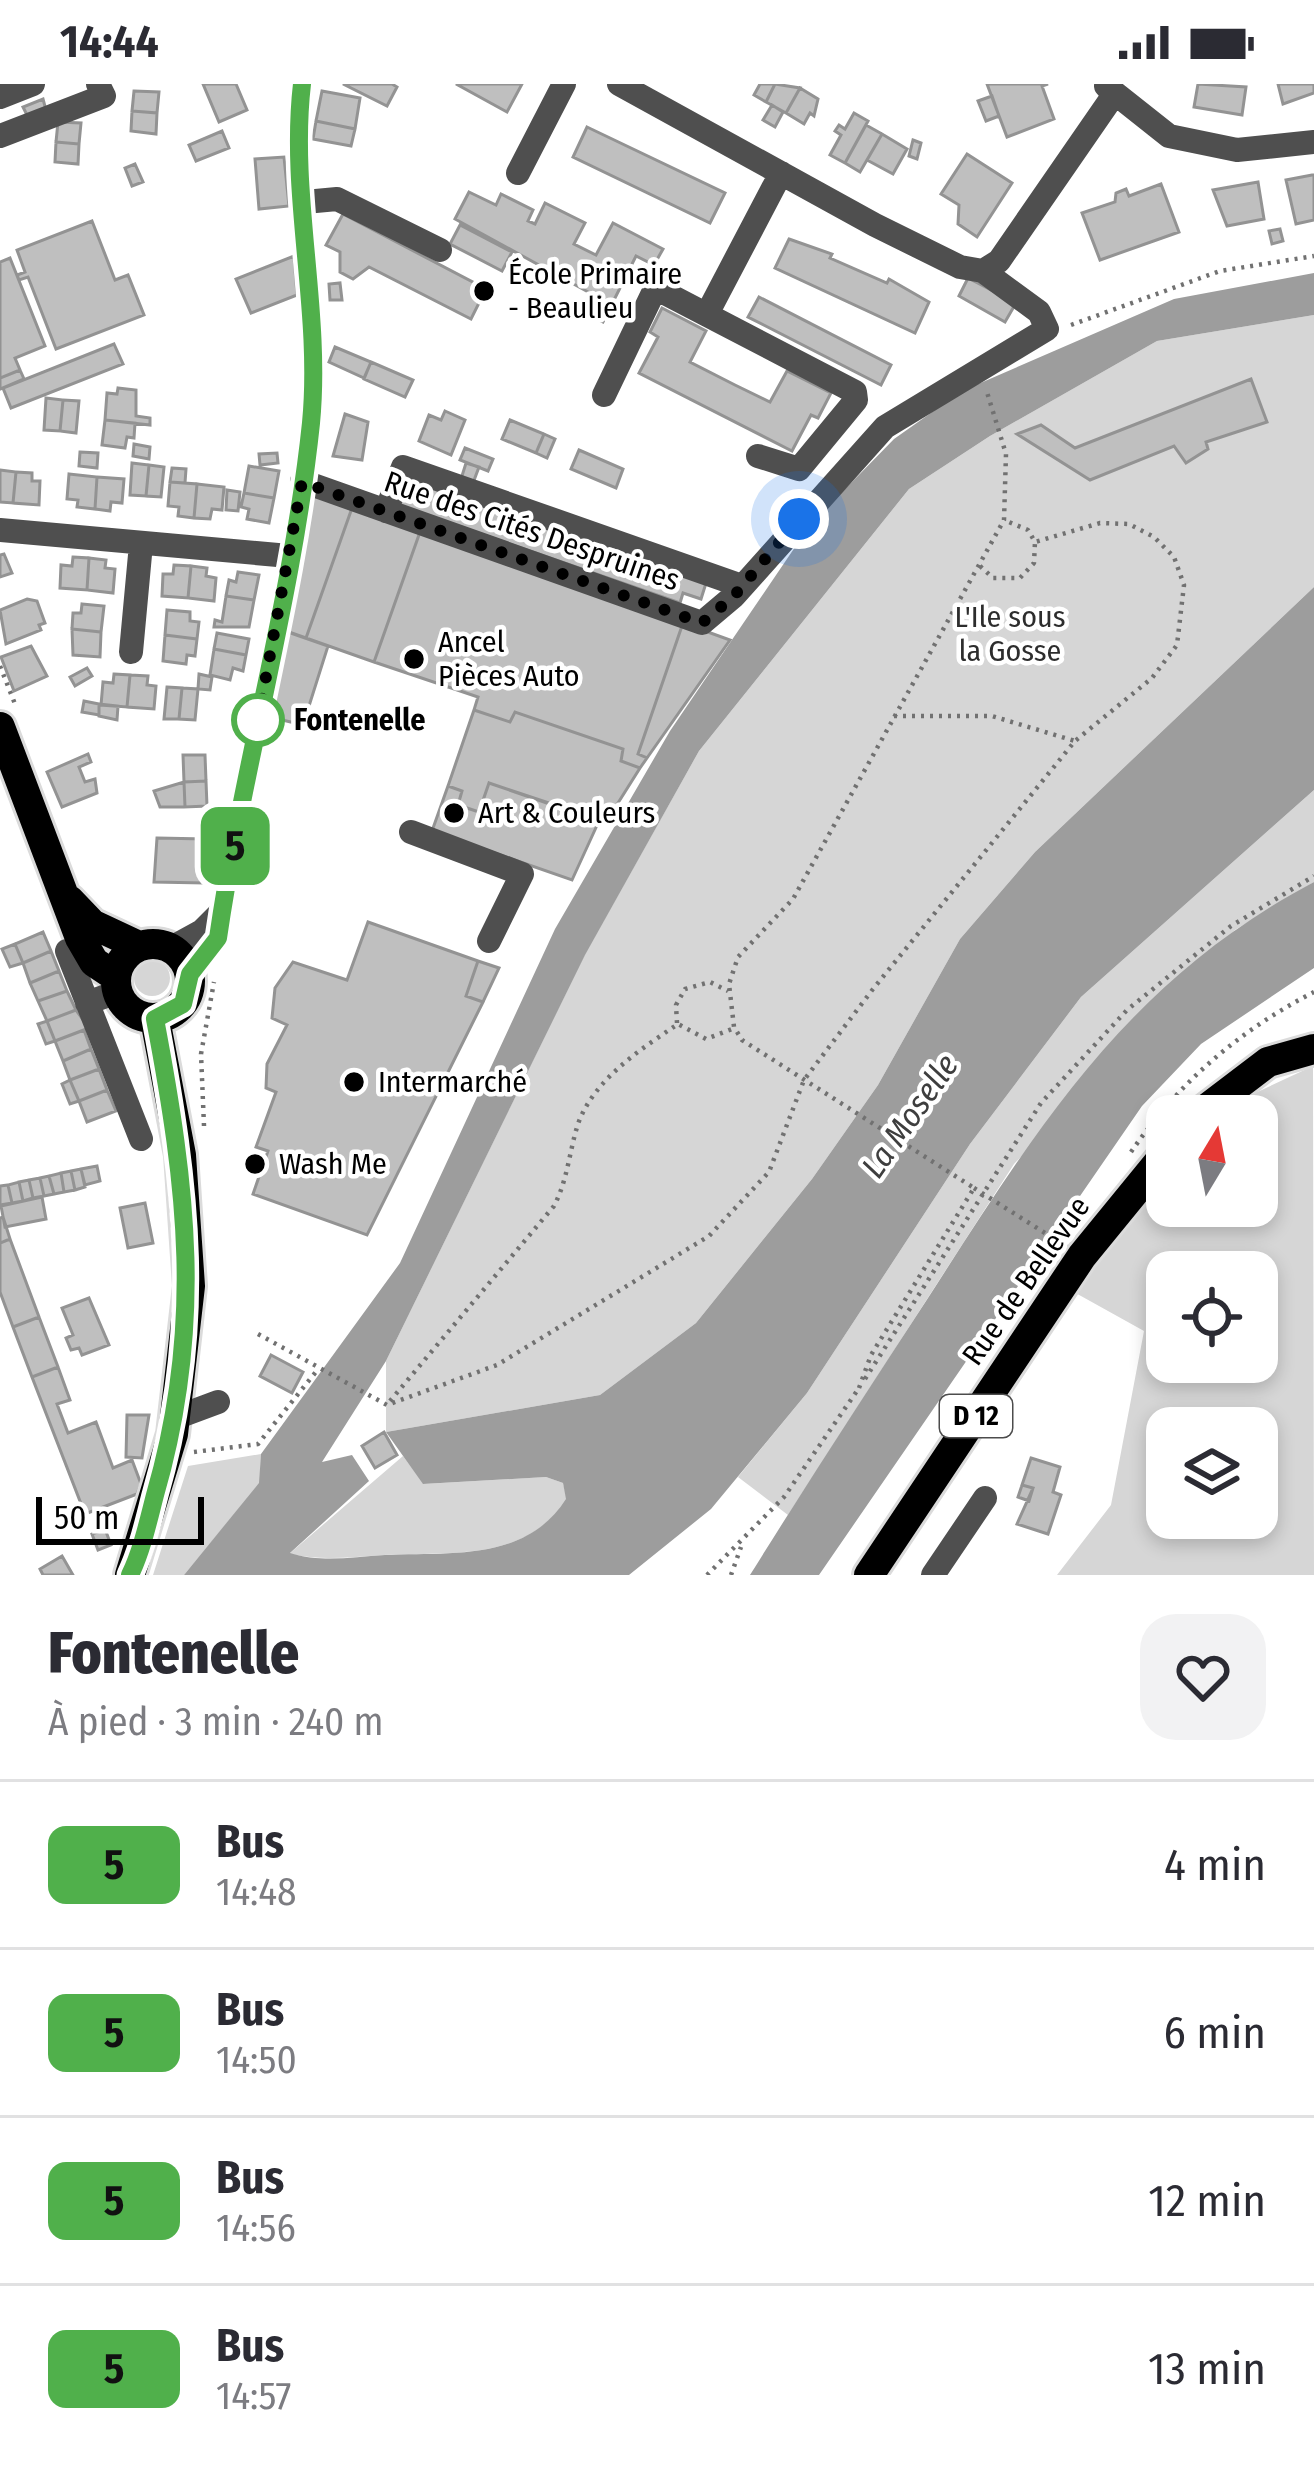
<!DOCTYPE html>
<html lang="fr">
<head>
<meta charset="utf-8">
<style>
	:root { --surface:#fff; --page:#f2f2f3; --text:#2b2b33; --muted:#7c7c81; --line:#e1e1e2 }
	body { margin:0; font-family:"Fira Sans Condensed",sans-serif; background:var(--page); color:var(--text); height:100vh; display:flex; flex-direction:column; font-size:45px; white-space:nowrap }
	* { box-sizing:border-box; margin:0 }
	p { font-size:39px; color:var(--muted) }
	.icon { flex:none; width:66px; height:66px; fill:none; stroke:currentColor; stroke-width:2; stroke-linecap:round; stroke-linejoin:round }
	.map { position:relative; height:1491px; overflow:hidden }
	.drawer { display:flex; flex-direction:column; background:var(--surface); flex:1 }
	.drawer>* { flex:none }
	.badge { padding:0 24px; border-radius:18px; font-size:42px; line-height:78px }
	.needle { width:78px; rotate:10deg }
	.buttons { position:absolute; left:1146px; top:1011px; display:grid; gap:24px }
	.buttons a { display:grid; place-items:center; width:132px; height:132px; border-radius:24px; background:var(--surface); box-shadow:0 6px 18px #0003; font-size:60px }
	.scale { position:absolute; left:36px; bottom:30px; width:168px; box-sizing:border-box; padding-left:12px; border:6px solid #000; border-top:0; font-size:33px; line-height:42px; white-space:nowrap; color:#000; -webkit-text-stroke:9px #fff; paint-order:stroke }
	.you { position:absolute; width:60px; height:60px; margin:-30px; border:9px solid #fff; border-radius:50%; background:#1a73e8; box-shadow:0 0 0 18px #1a73e833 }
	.map>.badge { position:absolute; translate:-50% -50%; box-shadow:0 0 0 6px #fff }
	.round { display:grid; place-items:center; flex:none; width:126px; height:126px; border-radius:36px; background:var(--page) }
	.head { display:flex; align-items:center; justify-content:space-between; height:204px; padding:0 48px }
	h1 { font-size:57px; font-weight:800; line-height:90px }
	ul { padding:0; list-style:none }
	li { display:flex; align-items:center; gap:36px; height:168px; padding:0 48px; border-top:3px solid var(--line) }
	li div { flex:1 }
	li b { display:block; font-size:45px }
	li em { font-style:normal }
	li .badge { min-width:132px; font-weight:700; text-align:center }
	.status { display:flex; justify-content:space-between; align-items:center; height:84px; padding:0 60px; background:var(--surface); direction:ltr }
	.status svg { height:33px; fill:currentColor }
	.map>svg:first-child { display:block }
	.green { fill:#d6d6d6; fill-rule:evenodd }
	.water { fill:#9d9d9d }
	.building { fill:#bfbfbf; stroke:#939393; stroke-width:3 }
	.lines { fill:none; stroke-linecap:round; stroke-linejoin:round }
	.major-casing { stroke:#dbdbdb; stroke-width:36 }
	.path { stroke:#717171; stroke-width:4.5; stroke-dasharray:3 6; stroke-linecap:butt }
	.minor { stroke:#4f4f4f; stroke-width:24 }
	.major { stroke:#000; stroke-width:30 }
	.path-bridge { stroke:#717171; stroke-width:4.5; stroke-dasharray:3 6; stroke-linecap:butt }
	.line-casing { stroke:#fff; stroke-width:27 }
	.line { stroke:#50b04b; stroke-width:18 }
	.walk { stroke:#000; stroke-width:12; stroke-dasharray:0 21.6 }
	.poi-dot { fill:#000; stroke:#fff; stroke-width:4.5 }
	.stop-dot { fill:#fff; stroke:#50b04b; stroke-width:6 }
	.labels { text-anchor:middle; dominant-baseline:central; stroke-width:9; stroke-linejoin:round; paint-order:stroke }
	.shield { fill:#fff; stroke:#4c4c4c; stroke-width:3 }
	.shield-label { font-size:27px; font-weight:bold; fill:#000 }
	.poi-label { font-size:30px; fill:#000; stroke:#fff; text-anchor:start }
	.street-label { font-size:30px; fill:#000; stroke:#fff }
	.park-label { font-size:30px; fill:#2d2d2d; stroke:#fff }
	.stop-label { font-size:30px; font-weight:bold; fill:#000; stroke:#fff; text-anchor:start }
	.water-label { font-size:33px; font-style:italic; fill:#3e3e3e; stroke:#fff }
</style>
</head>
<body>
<div class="status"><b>14:44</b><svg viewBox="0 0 49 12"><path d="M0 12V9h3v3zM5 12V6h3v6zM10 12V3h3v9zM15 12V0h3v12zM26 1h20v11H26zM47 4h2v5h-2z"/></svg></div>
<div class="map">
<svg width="1314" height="1491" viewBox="0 0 1314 1491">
	<rect width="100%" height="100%" fill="#fff"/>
	<path class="green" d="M1314,231V503L1035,768L960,855L878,1001L812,1095L696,1239L600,1311L386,1348V1277L585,870L699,667L909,405L990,352L1157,257Z
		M1314,706V798L1235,846L1014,1080L788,1431L738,1393L807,1309L970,1060L1081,913Z
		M134 894a18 18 0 1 1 36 0a18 18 0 1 1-36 0Z
		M1313,982L1314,1491H1057L1111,1421L1144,1247L1072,1207L1167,1088V1122H1257V1032H1222L1238,1017ZM1167,1188H1257V1278H1167ZM1167,1344H1257V1434H1167Z
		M261,1370L260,1399L184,1491H153L188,1382Z
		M403,1372L424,1400L546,1393L563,1399L567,1415C526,1478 450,1468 384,1471C351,1473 322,1477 289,1470Z"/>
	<path class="water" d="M1314,189V231L1157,257L990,352L909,405L699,667L585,871L386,1277L322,1378L352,1371L369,1397L290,1469C322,1479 352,1473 385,1471C450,1468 526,1478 566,1415L563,1399L546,1393L423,1400L386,1348L600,1311L696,1239L812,1095L878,1001L960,855L1035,768L1314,503V706L1081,913L970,1060L807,1309L711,1425L629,1491H184L259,1399L261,1370L400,1179L555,845L670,647L810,441L894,355L962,307L1174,215Z
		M1314,798V884L1201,960L1142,1022L819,1491H750C808,1398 868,1306 928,1214C1038,1043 1127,897 1314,798Z"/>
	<path class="building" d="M203,0H236L247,26L219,38Z
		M343,0H392L397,3L387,22Z
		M456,0H522L507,28Z
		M760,0H775L766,18L754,11Z
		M775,0L800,4L786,29L766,18Z
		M987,0H1048L1042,2L1054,35L1007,53Z
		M1198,0L1246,3L1242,31L1194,23Z
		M1278,0H1314V9L1283,20Z
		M800,4L818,15L814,32L810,29L804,40L786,29Z
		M134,7L159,8L157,29L132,27Z
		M322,7L360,14L355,45L316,37Z
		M992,12L999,32L986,37L978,17Z
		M43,15L46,26L28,33L23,23Z
		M772,21L783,28L775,43L763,36Z
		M132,27L157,29L156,50L131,47Z
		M854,29L868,37L845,79L830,71L841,51L835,47L839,41L845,45Z
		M316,37L355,45L351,62L313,55Z
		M58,38L81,39L79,60L56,58Z
		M866,41L882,50L860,88L845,79Z
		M587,43L725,109L710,139L573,73Z
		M222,47L229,64L196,77L189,61Z
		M882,50L907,65L893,90L867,76Z
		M913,56L921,59L917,75L909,72Z
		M56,58L79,60L78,80L55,78Z
		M967,70L1012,99L977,153L958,140L959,121L941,110Z
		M284,73L289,122L259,125L255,75Z
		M135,80L143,98L132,102L125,84Z
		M1312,91H1314V136L1296,140L1286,96Z
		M1258,98L1264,135L1227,142L1213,106Z
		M1161,100L1179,148L1100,176L1082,129L1115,118L1116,109L1126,105L1129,112Z
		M469,108L496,121L501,110L533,126L528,137L535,140L545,119L585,139L574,160L596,171L613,139L663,165L654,181L636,172L603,238L581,227L590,209L455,135Z
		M343,130L486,205L471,235L369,183L353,195L340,188V168L326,161Z
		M92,137L115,196L128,191L144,231L56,265L28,193L19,196L17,191L25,188L17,166Z
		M460,141L512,168L502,187L450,160Z
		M1280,145L1283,157L1272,160L1269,147Z
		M789,155L832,170L830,174L887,199L889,195L929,218L915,249L775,184Z
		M294,172L297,211L251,229L236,195Z
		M10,174L45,262L15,274L20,286L0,294V178Z
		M968,194L1016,219L1005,238L959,212Z
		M340,199L342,216H330L329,200Z
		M759,213L891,281L881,301L748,233Z
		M662,224L706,247L690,278L735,301L770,318L787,287L831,309L818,334L811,331L792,367L639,289L658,253L650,248Z
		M114,260L123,280L11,324L3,304Z
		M335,263L371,278L364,294L329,278Z
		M371,278L413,296L405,313L364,295Z
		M20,286L24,295L0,305V294Z
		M1251,295L1267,338L1206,358L1208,365L1186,379L1174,362L1090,396L1017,350L1041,341L1075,364Z
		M118,304L136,306V332L150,334V341L105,336L107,309L117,310Z
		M46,314L63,316L60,347L44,346Z
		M63,316L79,317L76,349L60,347Z
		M445,327L465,336L451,371L419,357L429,331L441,336Z
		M345,330L368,338L362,376L333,372Z
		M105,336L135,339L134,354L127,353L125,364L102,361Z
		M510,336L544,350L536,369L502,355Z
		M544,350L555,355L547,374L536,369Z
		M134,360L150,363L149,375L133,372Z
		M465,364L493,375L488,387L460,376Z
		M579,366L623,385L616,404L571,385Z
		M80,368L98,369L97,384L79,382Z
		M277,369L278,379L260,381L259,370Z
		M132,379L149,381L146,412L130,411Z
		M466,379L479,383L473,399L461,395Z
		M149,381L164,383L161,413L146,412Z
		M249,382L279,387L274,414L244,409Z
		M172,384L186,385L185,399L170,398Z
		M0,386L16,388L13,419L0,418Z
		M16,388L32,389V397H40L39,421L13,419Z
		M69,390L97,393L95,425L77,423L78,416L67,415Z
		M408,391L707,496L701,515L683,509L680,519L397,421Z
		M97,393L124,395L122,419L111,418L110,427L95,425Z
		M170,398L197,400L194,434L178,432L179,423L168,422Z
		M197,400L224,403L222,426L212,425L210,435L194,434Z
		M227,406L240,408L238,427L226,426Z
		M244,409L274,414L269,439L247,435L249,425L241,423Z
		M313,410L352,424L306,554L286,547Z
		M352,424L420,448L374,578L306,554Z
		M420,448L683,539L638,670L647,674L640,684L621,677L623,665L515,628L510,638L474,626L478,613L374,578Z
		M4,470L12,489L0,493V471Z
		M73,473L89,474L87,506L60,504L61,481L72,482Z
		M89,474L106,476L105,484L115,485L113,509L87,506Z
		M174,481L191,482L188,514L162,512L163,490H173Z
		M191,482L207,484L206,492L216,494L214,517L188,514Z
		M238,488L259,491L254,516L226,512L229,496L236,498Z
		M226,512L254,516L249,543H214L215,536L222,538Z
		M27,515L37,517L45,539L39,541L41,546L6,560L0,526Z
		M82,520L104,522L101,548L72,545L73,529H81Z
		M167,526L190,528V537L199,538L197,555L165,551Z
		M683,539L730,556L647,674L638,670Z
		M72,545L101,548L100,573L73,571Z
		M285,547L328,562L303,641L270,633Z
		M217,549L249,555L246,571L214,565Z
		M165,551L197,555L195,572L187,571L186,580L163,577Z
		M31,562L47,592L14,607L1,573Z
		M214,565L246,571L243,587L233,584L230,596L210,591Z
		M87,584L92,592L75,602L70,593Z
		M114,590L130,591L127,623L101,621L103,598L113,599Z
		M199,590L212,593L210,606L198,605Z
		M130,591L148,592L147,601L156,602L154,625L127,623Z
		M167,603L182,604L179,635H164Z
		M182,604L198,605L195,636L179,635Z
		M84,617L99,620V631L82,628Z
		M99,620L118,622L117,636L99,632Z
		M474,626L510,638L515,628L623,665L621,677L640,684L606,738L489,699L479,728L458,721L462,707L448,702Z
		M88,670L91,678L79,683L85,698L95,695L97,709L62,723L47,688Z
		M183,671H205L206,697L184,698Z
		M206,697L207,722L185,723L184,698Z
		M184,698L185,723H160L154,707Z
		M489,699L599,737L572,796L432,747L448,702L462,707L458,721L479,728Z
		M157,754L205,755L204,799L154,798Z
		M368,838L478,877L466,912L483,918L367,1151L253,1110L268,1067L256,1063L276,1008L266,1004L267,980L287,941L272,934L275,904L293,878L347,896Z
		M43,848L51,867L23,879L15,860Z
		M15,860L23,879L10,883L2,865Z
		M51,867L59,887L30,899L23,879Z
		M478,877L499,884L483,918L466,912Z
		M59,887L67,907L38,917L30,899Z
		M67,907L76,926L47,937L38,917Z
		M76,926L89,944L55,957L47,937Z
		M47,937L55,957L46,960L38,940Z
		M84,946L91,965L63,977L55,957Z
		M91,965L99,985L70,996L63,977Z
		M99,985L107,1006L79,1017L70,996Z
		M70,996L79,1017L70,1020L62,1000Z
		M107,1006L116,1027L87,1038L79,1017Z
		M97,1082L100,1097L85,1101L81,1085Z
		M81,1085L85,1103L75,1106L71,1087Z
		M71,1087L75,1106L64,1108L61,1089Z
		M61,1089L64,1108L54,1110L49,1092Z
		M49,1092L54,1110L44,1112L40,1094Z
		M40,1094L44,1112L33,1114L29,1096Z
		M29,1096L33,1114L23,1117L19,1098Z
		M19,1098L23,1117L12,1119L8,1101Z
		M8,1101L12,1119L0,1121V1102Z
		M42,1113L46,1135L5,1143L1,1122Z
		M145,1119L153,1159L128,1164L120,1124Z
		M3,1133L10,1155L0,1159V1134Z
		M10,1155L39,1233L13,1243L0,1208V1159Z
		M89,1214L109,1261L82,1271L79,1264L71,1266L66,1254L73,1251L62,1224Z
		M39,1233L58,1283L32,1293L13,1243Z
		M271,1271L303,1288L292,1309L260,1292Z
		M58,1283L70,1316L57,1320L68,1349L96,1338L113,1384L132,1376L141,1400L137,1410L85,1430L32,1293Z
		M127,1331H149L142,1374L126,1373Z
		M384,1348L397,1371L375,1384L362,1362Z
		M1031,1374L1060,1383L1053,1408L1061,1411L1048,1450L1017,1440L1033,1404L1022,1401Z
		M1022,1401L1033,1404L1029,1417L1018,1413Z
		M105,1445L111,1461L98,1466L92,1450Z
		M62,1472L73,1491H43L40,1485Z"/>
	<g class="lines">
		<g class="major-casing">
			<path id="major" d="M0,643L80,854L94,878L115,892
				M69,816L92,840L139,862
				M116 897a37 37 0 1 1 74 0a37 37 0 1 1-74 0Z
				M1197,1032L1268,978L1314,965
				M130,1491L173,1350L190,1202L181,1071L155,935
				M869,1491L1082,1172L1167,1068"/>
		</g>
		<path class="path" d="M1071,241L1220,187L1314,172
			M980,482L993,494H1020L1034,479L1035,458
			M0,582L15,620
			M894,632H992L1075,657
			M677,939L676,921L685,905L710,898L728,907
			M204,1042L201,970L214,898
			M1131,1068C1179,998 1240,946 1314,908
			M258,1250L387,1321L497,1281L709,1152L769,1088L804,996L873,905L1075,657L1152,594L1177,561L1184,501L1174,473L1154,453L1129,440L1100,439L1035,458L1028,446L1004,436
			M865,1295L1041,1019L1127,926L1231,842L1314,792
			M859,1304L871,1271L974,1104L742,956L734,943L729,900L738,873L793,815L1004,436L1006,370L986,305
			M390,1317L554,1122C568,1095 569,1068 578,1040C594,995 641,965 678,940L706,955L732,945
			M194,1368L258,1360L319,1284
			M707,1491L784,1413L859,1304
			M731,1491L741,1463"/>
		<path class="minor" d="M619,0L875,141L960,183L983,187L999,177L1113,12
			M1106,2L1169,52L1237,66L1314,58
			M0,13L33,0
			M0,52L104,12L98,0
			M518,89L564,0
			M305,118L337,115L440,166
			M707,230L781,89
			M604,311L653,209H665L855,308L856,316L799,385L758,372
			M302,397L702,539L734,512L885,343L1047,245L1039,228L983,187
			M386,427L403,383L742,502
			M0,446L289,472
			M131,568L141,460
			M411,748L522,790L489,857
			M171,864L202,847L222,827
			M67,867L141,1055
			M190,889L218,854C242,682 294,512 311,339C322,226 289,111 302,0
			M87,919L117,908
			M175,1334L218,1318
			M933,1491L985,1414"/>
		<use href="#major" class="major"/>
		<path class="path-bridge" d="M974,1104L1067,1163"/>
	</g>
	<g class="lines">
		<g class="line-casing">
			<path id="line" d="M130,1491C142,1466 148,1438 155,1411C204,1242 187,1104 155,935L183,920L190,890L218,854C243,682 293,512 311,339C322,226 289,111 302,0"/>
		</g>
		<use href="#line" class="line"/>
		<path class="walk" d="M258,636L302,398L702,539L734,512L799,435"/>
	</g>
	<g class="poi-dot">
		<circle cx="484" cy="207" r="12"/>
		<circle cx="414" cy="575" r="12"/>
		<circle cx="454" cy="729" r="12"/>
		<circle cx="354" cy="998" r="12"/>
		<circle cx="255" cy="1080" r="12"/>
	</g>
	<circle class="stop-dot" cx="258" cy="636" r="24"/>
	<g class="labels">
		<rect class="shield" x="940" y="1311" width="72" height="42" rx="9"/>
		<g class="shield-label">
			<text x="976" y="1332">D 12</text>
		</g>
		<g class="poi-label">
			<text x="508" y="190">École Primaire<tspan x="508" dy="34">- Beaulieu</tspan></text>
			<text x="438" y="558">Ancel<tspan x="438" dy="34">Pièces Auto</tspan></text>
			<text x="478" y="729">Art &amp; Couleurs</text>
			<text x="378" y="998">Intermarché</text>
			<text x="279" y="1080">Wash Me</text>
		</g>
		<g class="street-label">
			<text transform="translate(532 447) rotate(19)">Rue des Cités Despruines</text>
			<text transform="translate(1026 1197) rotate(-55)">Rue de Bellevue</text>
		</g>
		<g class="park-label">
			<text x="1010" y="533">L'Ile sous<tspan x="1010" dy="34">la Gosse</tspan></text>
		</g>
		<g class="stop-label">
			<text x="294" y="636">Fontenelle</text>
		</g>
		<g class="water-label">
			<text transform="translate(910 1032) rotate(-55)">La Moselle</text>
		</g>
	</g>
</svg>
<div class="buttons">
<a><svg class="needle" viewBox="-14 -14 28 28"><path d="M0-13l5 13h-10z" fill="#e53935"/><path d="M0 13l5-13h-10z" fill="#7c7c81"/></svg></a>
<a><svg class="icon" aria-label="locate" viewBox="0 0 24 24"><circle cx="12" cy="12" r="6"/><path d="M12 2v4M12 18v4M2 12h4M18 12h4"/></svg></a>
<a><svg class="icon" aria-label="layers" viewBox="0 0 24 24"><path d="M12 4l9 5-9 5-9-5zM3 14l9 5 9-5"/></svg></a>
</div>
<div class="scale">50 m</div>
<div class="you" style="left:799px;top:435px"></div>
<b class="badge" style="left:235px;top:762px;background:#50b04b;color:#111">5</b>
</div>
<section class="drawer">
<div class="head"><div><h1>Fontenelle</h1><p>À pied · 3 min · 240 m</p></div><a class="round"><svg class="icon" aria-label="heart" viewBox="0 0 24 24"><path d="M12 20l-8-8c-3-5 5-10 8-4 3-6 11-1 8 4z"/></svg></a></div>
<ul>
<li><span class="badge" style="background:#50b04b;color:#111">5</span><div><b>Bus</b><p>14:48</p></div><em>4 min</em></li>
<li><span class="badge" style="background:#50b04b;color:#111">5</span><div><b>Bus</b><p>14:50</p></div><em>6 min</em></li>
<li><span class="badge" style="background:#50b04b;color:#111">5</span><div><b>Bus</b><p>14:56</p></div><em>12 min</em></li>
<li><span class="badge" style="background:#50b04b;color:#111">5</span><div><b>Bus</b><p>14:57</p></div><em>13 min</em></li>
</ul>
</section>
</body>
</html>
